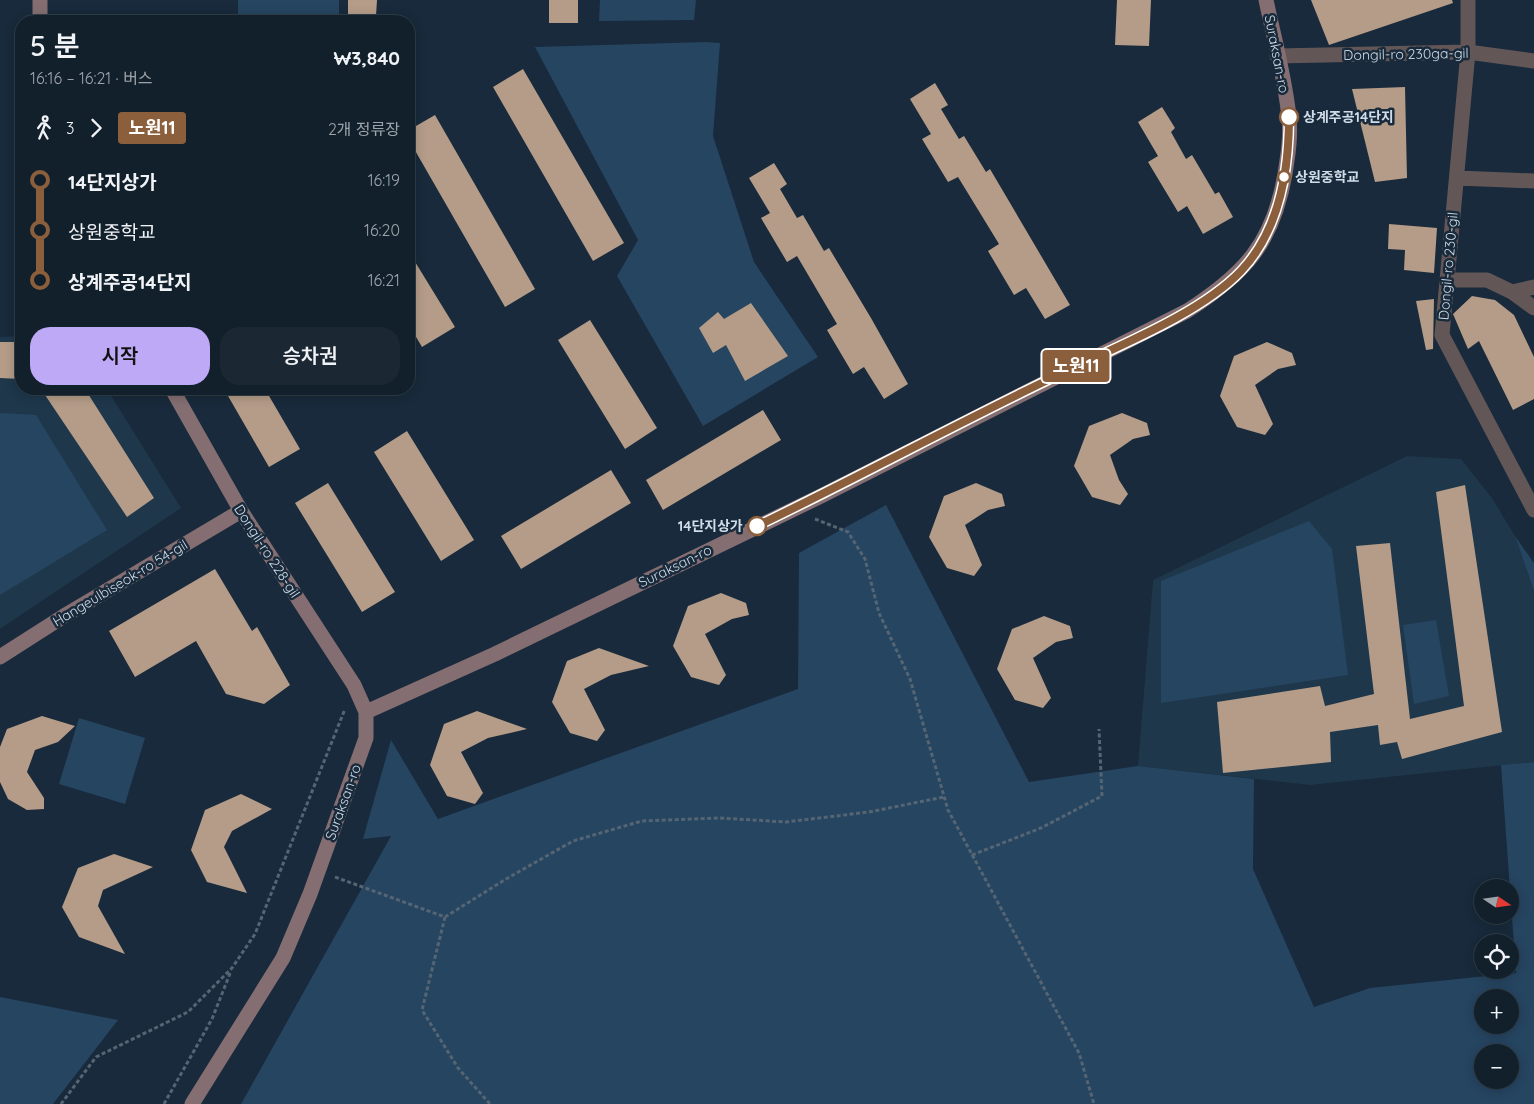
<!DOCTYPE html>
<html lang="ko">
<head>
<meta charset="utf-8">
<style>
	:root { --surface:#12202c; --page:#1b2834; --text:#f1f3f6; --muted:#9ca3a9; --line:#313e48; --accent:#bda9f5 }
	body { margin:0; font-family:Quicksand,"Noto Sans KR",sans-serif; background:var(--page); color:var(--text); height:100vh; display:flex; flex-direction:column; font-size:19px; white-space:nowrap }
	* { box-sizing:border-box; margin:0 }
	p { font-size:16px; color:var(--muted) }
	.icon { flex:none; width:28px; height:28px; fill:none; stroke:currentColor; stroke-width:2; stroke-linecap:round; stroke-linejoin:round }
	.map { position:relative; flex:1; overflow:hidden }
	.side { position:absolute; left:15px; top:15px; width:400px; height:380px; display:flex; flex-direction:column; background:var(--surface); border-radius:20px; box-shadow:0 2px 12px #0003,0 0 0 1px var(--line) }
	.side>* { flex:none }
	.badge { padding:0 10px; border-radius:4px; font-size:18px; line-height:32px }
	.needle { width:32px; rotate:103deg }
	.tools { position:absolute; left:1474px; top:879px; display:grid; gap:10px }
	.tools a { display:grid; place-items:center; width:45px; height:45px; border-radius:50%; background:var(--surface); box-shadow:0 2px 12px #0003,0 0 0 1px var(--line); font-size:25px }
	.map>.badge { position:absolute; translate:-50% -50%; box-shadow:0 0 0 2px #fff }
	.legs { display:flex; align-items:center; gap:8px; height:55px; padding:0 15px; font-size:16px }
	.legs p { margin-inline-start:auto }
	.headline { display:flex; align-items:center; justify-content:space-between; height:85px; padding:0 15px }
	h1 { font-size:28px; font-weight:600; line-height:38px }
	.button { display:flex; gap:10px; margin-top:auto; padding:10px 15px }
	.button a { flex:1; height:58px; border-radius:20px; background:var(--accent); color:#111; font-size:20px; font-weight:600; line-height:58px; text-align:center }
	.button a+a { background:var(--page); color:var(--text) }
	ul { padding:0 15px; list-style:none }
	li { display:flex; align-items:center; gap:18px; height:50px; font-size:19px }
	li i { display:grid; place-items:center; width:8px; height:100%; margin:0 6px; background:currentColor }
	li i::after { content:''; width:12px; height:12px; margin:-6px; border:4px solid; border-radius:50%; background:var(--surface) }
	li p { margin-inline-start:auto }
	li:first-child i { background:linear-gradient(#0000 50%,currentColor 0) }
	li:last-child i { background:linear-gradient(currentColor 50%,#0000 0) }
	.map>svg:first-child { display:block }
	.built { fill:#1e374b }
	.green { fill:#264561; fill-rule:evenodd }
	.building { fill:#b49c88 }
	.lines { fill:none; stroke-linecap:round; stroke-linejoin:round }
	.path { stroke:#556574; stroke-width:3; stroke-dasharray:4 2.5; stroke-linecap:butt }
	.street { stroke:#635657; stroke-width:15 }
	.secondary { stroke:#846e71; stroke-width:15 }
	.line-1-casing { stroke:#fff; stroke-width:11 }
	.line-1 { stroke:#8b5e3c; stroke-width:8 }
	.stop-1-dot { fill:#fff; stroke:#8b5e3c; stroke-width:2.5 }
	.labels { text-anchor:middle; dominant-baseline:central; stroke-width:5; stroke-linejoin:round; paint-order:stroke }
	.street-label { font-size:14px; fill:#d0dce7; stroke:#182a3b }
	.stop-label { font-size:14px; font-weight:bold; fill:#d0dce7; stroke:#182a3b; text-anchor:start }
</style>
</head>
<body>
<div class="map">
<svg width="1534" height="1104" viewBox="0 0 1534 1104">
	<rect width="100%" height="100%" fill="#182a3b"/>
	<path class="built" d="M21,336V389H107L181,508L0,629V337Z
		M1407,456L1461,459L1492,498L1515,536L1534,591V762L1310,785L1138,766L1153,580Z"/>
	<path class="green" d="M238,0H339V21L238,20Z
		M600,0H696L694,20L599,21Z
		M706,42L720,43L713,136L754,262L818,357L703,426L617,276L638,240L535,47Z
		M21,243V308L16,307Z
		M0,413L36,415L107,530L0,595Z
		M886,505L1029,782L1138,766L1254,779L1253,869L1314,1007L1370,988L1516,973L1501,765L1534,762V1104H241L391,836L363,839L391,740L438,819L798,689L799,553ZM1482,998H1510V1025H1482ZM1482,1052H1510V1080H1482Z
		M1309,521L1332,549L1348,675L1161,703V581Z
		M1515,536L1534,563V591Z
		M1436,620L1449,696L1414,704L1403,625Z
		M79,718L145,738L125,804L59,784Z
		M0,997L118,1020L53,1104H0Z"/>
	<path class="building" d="M348,0H377L376,16H348Z
		M549,0H578V23H549Z
		M1117,0H1151L1149,46L1115,45Z
		M1311,0H1452L1453,3L1329,45Z
		M523,69L624,243L593,261L493,87Z
		M935,83L948,105L941,109L959,139L964,136L986,172L990,169L1070,305L1045,319L1026,288L1014,295L988,251L999,244L958,177L948,182L922,139L931,134L910,99Z
		M1405,87L1407,178L1375,182L1352,89Z
		M1162,107L1175,128L1171,132L1186,159L1192,155L1215,194L1219,192L1233,217L1203,234L1187,206L1178,212L1148,162L1158,156L1138,122Z
		M435,115L535,289L505,307L409,140V130Z
		M774,163L787,184L780,189L797,218L803,215L824,251L829,248L871,318L908,384L884,399L864,367L853,374L827,330L837,324L797,256L787,262L761,218L770,213L749,178Z
		M1389,224L1437,228L1434,273L1404,270L1405,250L1388,249Z
		M409,252L455,327L422,347L409,325Z
		M1472,296L1495,300L1514,315L1534,357V399L1513,410L1479,341L1468,349L1453,314Z
		M1434,299L1433,349L1426,350L1416,301Z
		M751,303L788,356L745,381L726,345L713,353L699,328L718,312L724,319Z
		M590,320L657,428L625,449L558,340Z
		M0,342H21V379L0,378Z
		M1267,342L1292,353L1296,365L1278,369L1255,385L1273,424L1265,435L1237,427L1220,396L1234,356Z
		M41,389H85L154,498L127,517Z
		M224,389H265L300,449L269,467Z
		M763,410L781,440L663,510L646,480Z
		M1122,413L1147,423L1150,435L1133,439L1110,455L1119,480L1128,494L1120,505L1092,497L1074,466L1089,426Z
		M407,431L474,540L441,561L374,452Z
		M611,470L631,503L521,569L501,536Z
		M328,483L395,592L362,612L295,503Z
		M976,483L1002,494L1005,506L988,510L965,525L982,565L974,576L947,568L929,537L944,496Z
		M1465,485L1502,732L1402,759L1397,742L1380,745L1378,725L1330,732L1331,762L1223,773L1217,702L1320,686L1325,706L1374,694L1356,546L1390,543L1410,719L1464,706L1436,492Z
		M215,569L252,631L257,627L290,685L264,704L226,694L196,641L135,677L109,631Z
		M721,593L746,603L749,615L732,619L705,634L726,675L719,685L691,677L673,646L688,606Z
		M1044,616L1070,626L1073,638L1056,642L1033,658L1051,698L1043,708L1015,700L997,669L1012,629Z
		M599,648L649,666L611,675L584,689L605,730L597,741L570,733L552,702L567,661Z
		M477,711L527,729L488,738L461,752L483,793L475,804L447,796L430,765L444,724Z
		M42,716L75,726L58,742L35,750L27,772L44,798V809L27,810L8,799L0,782V747L7,729Z
		M241,794L272,809L232,831L224,847L247,893L207,882L191,850L205,810Z
		M114,854L153,867L103,890L98,906L125,954L79,937L62,907L78,868Z"/>
	<g class="lines">
		<path class="path" d="M815,519L848,532L865,559L879,613L910,679L948,810L1079,1053L1094,1104
			M972,855L1041,828L1102,796L1099,729
			M335,877L445,917L506,879L573,841L642,821L720,818L786,822L869,812L944,797
			M445,917L422,1010L458,1068L490,1104
			M61,1104L96,1057L188,1012L232,968L255,934L345,709
			M164,1104L212,1019L231,971"/>
		<path class="street" d="M1468,0V52L1442,335L1534,510
			M1277,56L1468,52L1534,61
			M1457,178L1534,181
			M1447,280H1487L1512,292L1534,308
			M1512,292L1534,287"/>
		<path class="secondary" d="M40,21V0
			M172,389L241,511L354,685L366,712V738L310,894L283,958L192,1104
			M0,657L64,616L241,511
			M366,712L495,654L821,496L1187,311C1245,274 1273,243 1285,174C1288,155 1291,136 1289,117C1285,78 1274,38 1266,0"/>
	</g>
	<g class="lines">
		<g class="line-1-casing">
			<path id="line-1" d="M757,526C857,478 954,425 1054,377C1110,349 1198,316 1241,271C1280,230 1289,171 1289,117"/>
		</g>
		<use href="#line-1" class="line-1"/>
	</g>
	<g class="stop-1-dot">
		<circle cx="1289" cy="117" r="9"/>
		<circle cx="1284" cy="177" r="6"/>
		<circle cx="757" cy="526" r="9"/>
	</g>
	<g class="labels">
		<g class="street-label">
			<text transform="translate(1277 54) rotate(79)">Suraksan-ro</text>
			<text transform="translate(1406 54) rotate(-1)">Dongil-ro 230ga-gil</text>
			<text transform="translate(1448 266) rotate(-85)">Dongil-ro 230-gil</text>
			<text transform="translate(267 551) rotate(57)">Dongil-ro 228-gil</text>
			<text transform="translate(675 566) rotate(-26)">Suraksan-ro</text>
			<text transform="translate(120 583) rotate(-31)">Hangeulbiseok-ro 54-gil</text>
			<text transform="translate(343 802) rotate(-70)">Suraksan-ro</text>
		</g>
		<g class="stop-label">
			<text x="1303" y="117">상계주공14단지</text>
			<text x="1295" y="177">상원중학교</text>
			<text x="743" y="526" text-anchor="end">14단지상가</text>
		</g>
	</g>
</svg>
<div class="tools">
<a><svg class="needle" viewBox="-14 -14 28 28"><path d="M0-13l5 13h-10z" fill="#e53935"/><path d="M0 13l5-13h-10z" fill="#9ca3a9"/></svg></a>
<a><svg class="icon" aria-label="locate" viewBox="0 0 24 24"><circle cx="12" cy="12" r="6"/><path d="M12 2v4M12 18v4M2 12h4M18 12h4"/></svg></a>
<a>+</a>
<a>−</a>
</div>
<b class="badge" style="left:1076px;top:366px;background:#8b5e3c;color:#fff">노원11</b>
<section class="side">
<div class="headline"><div><h1>5 분</h1><p>16:16 – 16:21 · 버스</p></div><b>₩3,840</b></div>
<div class="legs"><svg class="icon" aria-label="walk" viewBox="0 0 24 24"><circle cx="13" cy="4" r="2"/><path d="M13 8l-2 6 4 7M11 14l-3 7M7 12l3-4h3l4 4"/></svg>3<svg class="icon" aria-label="forward" viewBox="0 0 24 24"><path d="M9 5l7 7-7 7"/></svg><b class="badge" style="background:#8b5e3c;color:#fff">노원11</b><p>2개 정류장</p></div>
<ul>
<li><i style="color:#8b5e3c"></i><b>14단지상가</b><p>16:19</p></li>
<li><i style="color:#8b5e3c"></i><span>상원중학교</span><p>16:20</p></li>
<li><i style="color:#8b5e3c"></i><b>상계주공14단지</b><p>16:21</p></li>
</ul>
<div class="button"><a>시작</a><a>승차권</a></div>
</section>
</div>
</body>
</html>
